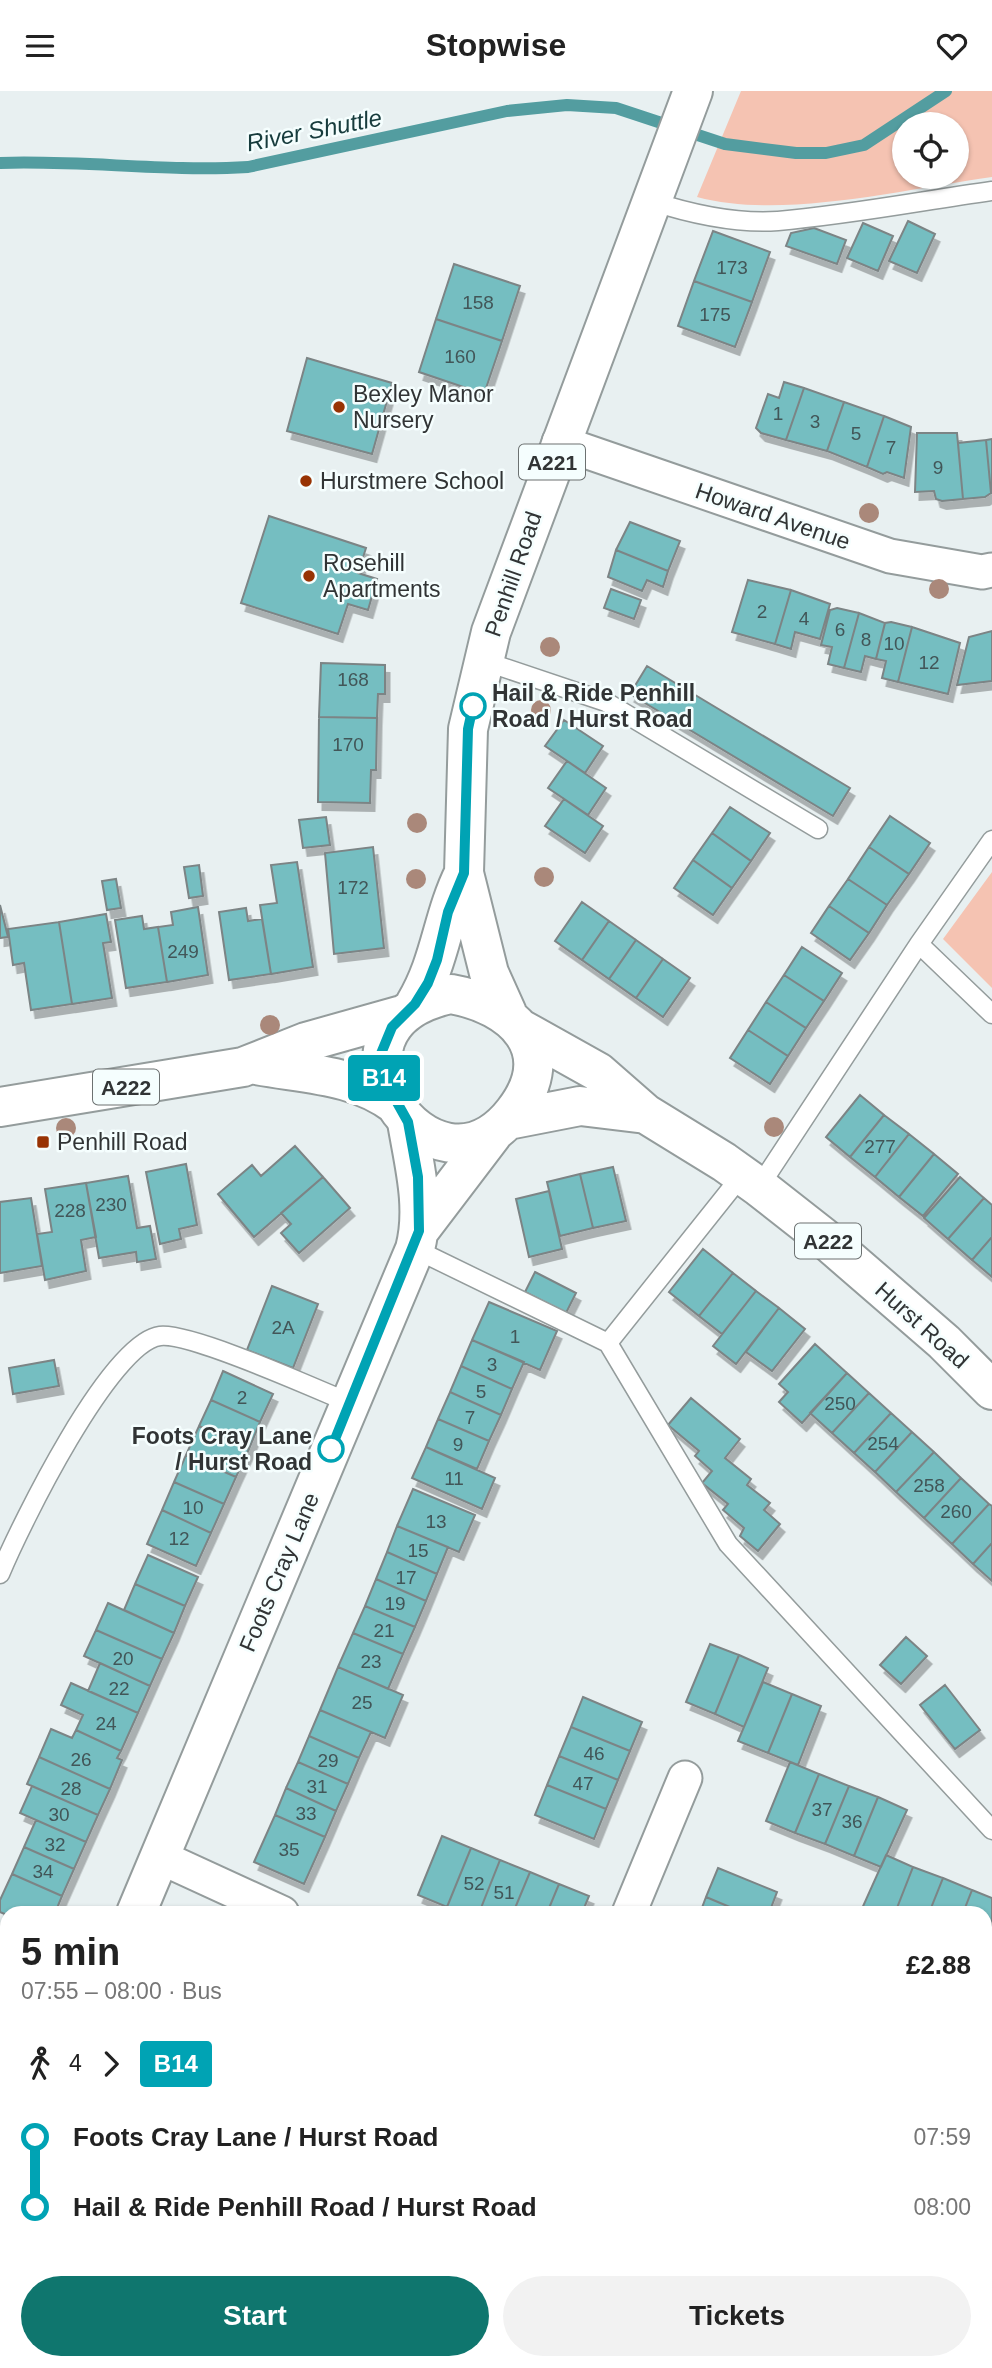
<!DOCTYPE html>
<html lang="en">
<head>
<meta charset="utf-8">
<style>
	:root { --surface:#fff; --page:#f2f2f2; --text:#222; --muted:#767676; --accent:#0f766e }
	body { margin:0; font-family:Helvetica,sans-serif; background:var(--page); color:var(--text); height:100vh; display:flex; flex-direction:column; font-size:26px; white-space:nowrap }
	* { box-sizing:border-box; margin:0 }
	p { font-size:23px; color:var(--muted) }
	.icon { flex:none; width:38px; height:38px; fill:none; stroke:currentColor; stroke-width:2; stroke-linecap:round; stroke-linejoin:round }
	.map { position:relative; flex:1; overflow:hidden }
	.details { position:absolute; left:0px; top:1815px; width:992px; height:464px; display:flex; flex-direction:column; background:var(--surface); border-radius:21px 21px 0 0; box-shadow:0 2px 5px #0004 }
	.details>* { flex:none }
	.badge { padding:0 14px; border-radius:5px; font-size:24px; line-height:46px }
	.controls { position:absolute; left:892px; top:21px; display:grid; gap:14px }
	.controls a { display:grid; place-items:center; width:77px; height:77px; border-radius:50%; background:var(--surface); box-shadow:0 2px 5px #0004; font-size:35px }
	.map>.badge { position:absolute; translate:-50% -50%; box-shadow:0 0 0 4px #fff }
	.legs { display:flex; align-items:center; gap:10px; height:77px; padding:0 21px; font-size:23px }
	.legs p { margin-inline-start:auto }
	.overview { display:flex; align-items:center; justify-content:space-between; height:119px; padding:0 21px }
	h1 { font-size:38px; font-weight:800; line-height:52px }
	.cta { display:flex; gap:14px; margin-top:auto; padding:14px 21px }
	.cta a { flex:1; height:80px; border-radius:42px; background:var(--accent); color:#fff; font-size:28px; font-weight:800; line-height:80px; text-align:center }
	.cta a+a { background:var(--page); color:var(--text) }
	ul { padding:0 21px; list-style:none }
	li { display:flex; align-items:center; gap:24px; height:70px; font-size:26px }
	li i { display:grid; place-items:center; width:10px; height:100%; margin:0 9px; background:currentColor }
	li i::after { content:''; width:18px; height:18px; margin:-9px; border:5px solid; border-radius:50%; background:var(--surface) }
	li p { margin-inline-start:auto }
	li:first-child i { background:linear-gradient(#0000 50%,currentColor 0) }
	li:last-child i { background:linear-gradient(currentColor 50%,#0000 0) }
	header { display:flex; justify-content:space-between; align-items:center; height:91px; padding:0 21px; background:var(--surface); font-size:32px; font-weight:800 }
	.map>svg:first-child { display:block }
	.green { fill:#f5c3b2; fill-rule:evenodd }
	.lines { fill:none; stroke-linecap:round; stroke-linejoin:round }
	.stream { stroke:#539da0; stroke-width:12 }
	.building { fill:#74bec1; stroke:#7c8485; stroke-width:2; filter:url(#shadow) }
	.service-casing { stroke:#949c9c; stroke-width:21 }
	.minor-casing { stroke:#949c9c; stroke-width:37 }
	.tertiary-casing { stroke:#949c9c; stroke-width:42 }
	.primary-casing { stroke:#949c9c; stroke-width:42 }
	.service { stroke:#fff; stroke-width:18 }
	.minor { stroke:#fff; stroke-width:33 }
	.tertiary { stroke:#fff; stroke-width:38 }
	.primary { stroke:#fff; stroke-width:38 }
	.tree { fill:#aa887a }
	.line-1-casing { stroke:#fff; stroke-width:16 }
	.line-1 { stroke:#00a3b4; stroke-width:10 }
	.poi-dot { fill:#983304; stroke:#f5fefe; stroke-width:2.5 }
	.stop-1-dot { fill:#fff; stroke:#00a3b4; stroke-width:3.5 }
	.labels { text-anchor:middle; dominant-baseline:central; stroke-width:5; stroke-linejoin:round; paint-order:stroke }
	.number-label { font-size:19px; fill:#425658 }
	.shield { fill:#f5fefe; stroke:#6c7171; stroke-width:2 }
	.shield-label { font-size:21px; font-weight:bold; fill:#313435 }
	.poi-label { font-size:23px; fill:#313435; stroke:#f5fefe; text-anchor:start }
	.street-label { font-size:23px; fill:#313435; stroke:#f5fefe }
	.stop-label { font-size:23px; font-weight:bold; fill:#313435; stroke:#f5fefe; text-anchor:start }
	.water-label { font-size:24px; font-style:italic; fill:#173c3d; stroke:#f5fefe }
</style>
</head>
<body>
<header><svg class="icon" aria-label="menu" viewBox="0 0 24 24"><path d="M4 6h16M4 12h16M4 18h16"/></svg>Stopwise<svg class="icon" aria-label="heart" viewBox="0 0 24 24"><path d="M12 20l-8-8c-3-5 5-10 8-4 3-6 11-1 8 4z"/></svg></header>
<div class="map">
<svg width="992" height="2277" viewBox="0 0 992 2277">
	<defs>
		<filter id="shadow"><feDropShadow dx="4.5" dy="8" stdDeviation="0" flood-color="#0004"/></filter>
	</defs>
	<rect width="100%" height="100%" fill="#e8f0f1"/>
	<path class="green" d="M741,0H992V86C905,98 781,129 697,106ZM905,33H957V86H905Z
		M992,781V897L943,848Z"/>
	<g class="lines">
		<path class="stream" d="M0,72C83,69 165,81 248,76L507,20L567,14L616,17L725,53L796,62H826L864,54L946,0"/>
	</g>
	<path class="building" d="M908,130L935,143L917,182L889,170Z
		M863,132L893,145L878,180L847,167Z
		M814,137L846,149L837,173L786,155L791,142Z
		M713,140L770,161L752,211L694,190Z
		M454,173L520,195L502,250L436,228Z
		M694,190L752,211L735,256L678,235Z
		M436,228L502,250L484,303L419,281Z
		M307,267L392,292L372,363L287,340Z
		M784,291L804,297L786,349L761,342L756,337L768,303L779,307Z
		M804,297L844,311L827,360L786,349Z
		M844,311L884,325L867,376L827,360Z
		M884,325L911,336L904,387L887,381L883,383L867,376Z
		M917,342H957L963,408L942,410L936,408L934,400L915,401Z
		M992,348V402H991L986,349Z
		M986,349L991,402L985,406L963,408L958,352Z
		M269,425L366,457L358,482L377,488L368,519L348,513L338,543L241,512Z
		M630,431L680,450L668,480L616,459Z
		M616,459L668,480L663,496L647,489L642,500L608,486Z
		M748,489L791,499L775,553L732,541Z
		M611,498L641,509L634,528L604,517Z
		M791,499L830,513L820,548L795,541L791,558L775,553Z
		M837,517L859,522L844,577L828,573L832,556L821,554L830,519Z
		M859,522L885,532L876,568L865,565L861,581L844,577Z
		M891,531L912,536L898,591L882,587L886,570L876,568L885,532Z
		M912,536L960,552L948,603L898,591Z
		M992,540V590L957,594L969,546Z
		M321,572L385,574V603H378L377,627L319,626Z
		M647,575L850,697L833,725L630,603Z
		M319,626L377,627L376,679H371L370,712L318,711Z
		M564,629L603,655L585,682L545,655Z
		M567,670L606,697L588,724L548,697Z
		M564,708L603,735L585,762L545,735Z
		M730,716L770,742L751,770L712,742Z
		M890,725L930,752L909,783L869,756Z
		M326,726L330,754L303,757L299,729Z
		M712,742L751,770L732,797L693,769Z
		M373,756L384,857L334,863L325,762Z
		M869,756L909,783L887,814L848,788Z
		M693,769L732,797L713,824L674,797Z
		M297,771L313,876L271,883L260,814L277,812L271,774Z
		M199,774L203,805L189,807L184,776Z
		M116,788L121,817L107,819L102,790Z
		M848,788L887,814L869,842L829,815Z
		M582,811L609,830L582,869L555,850Z
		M0,814L8,846L0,847Z
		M829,815L869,842L850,869L811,842Z
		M198,816L208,884L167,891L158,836L173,834L171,821Z
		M246,817L248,830L262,828L271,883L229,889L219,821Z
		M106,823L111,851L103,852L112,907L72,913L59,831Z
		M142,825L144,838L158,836L167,891L126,897L115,829Z
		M609,830L636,849L609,888L582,869Z
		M59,831L72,913L31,919L24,872L13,874L8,838Z
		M636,849L663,868L636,907L609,888Z
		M802,856L842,882L824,910L784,884Z
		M663,868L690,887L663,926L636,907Z
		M784,884L824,910L806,937L766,911Z
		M766,911L806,937L788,965L748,939Z
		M748,939L788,965L770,993L730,967Z
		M860,1004L884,1024L850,1066L826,1046Z
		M884,1024L909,1043L875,1086L850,1066Z
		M909,1043L934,1063L899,1106L875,1086Z
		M295,1055L323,1086L254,1146L218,1103L252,1074L261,1085Z
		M934,1063L958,1083L923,1125L899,1106Z
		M186,1073L197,1134L179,1138L181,1148L160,1153L146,1081Z
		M613,1076L626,1130L593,1137L580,1083Z
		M580,1083L593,1137L560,1145L547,1091Z
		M128,1085L137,1137L150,1135L156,1168L137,1171L136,1161L99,1167L86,1092Z
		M323,1086L350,1117L299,1162L281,1142L291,1133L281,1122Z
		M960,1086L984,1107L948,1148L924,1127Z
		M86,1092L96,1146L81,1149L86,1180L45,1189L37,1143L52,1141L45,1098Z
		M549,1100L562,1158L529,1166L516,1108Z
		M31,1107L42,1175L0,1182V1111Z
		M984,1107L992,1114V1146L972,1169L948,1148Z
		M992,1146V1186L972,1169Z
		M703,1158L733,1182L699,1225L669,1201Z
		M535,1181L576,1202L566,1222L525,1201Z
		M733,1182L756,1200L722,1243L699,1225Z
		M272,1195L318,1213L293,1277L247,1259Z
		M756,1200L779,1217L736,1273L713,1255Z
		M489,1211L557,1240L540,1279L472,1249Z
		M779,1217L805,1238L772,1280L746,1261Z
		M472,1249L524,1271L512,1298L461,1275Z
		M815,1253L847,1282L802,1332L779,1311L788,1301L779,1293Z
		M54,1269L59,1295L13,1303L9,1277Z
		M461,1275L512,1298L501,1324L450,1301Z
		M223,1280L273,1303L260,1331L211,1309Z
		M847,1282L869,1302L832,1342L810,1322Z
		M450,1301L501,1324L489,1350L438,1328Z
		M869,1302L891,1322L854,1362L832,1342Z
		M691,1307L740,1348L725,1367L751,1388L747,1394L770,1412L764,1419L780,1433L758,1460L740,1445L744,1437L723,1419L728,1413L702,1392L712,1380L695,1365L699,1360L668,1334Z
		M211,1309L260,1331L249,1358L199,1335Z
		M891,1322L912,1341L875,1381L854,1362Z
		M438,1328L489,1350L477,1378L426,1356Z
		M199,1335L249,1358L236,1386L186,1364Z
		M912,1341L934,1361L896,1401L875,1381Z
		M426,1356L495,1387L482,1418L412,1387Z
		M934,1361L961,1387L924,1427L896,1401Z
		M186,1364L236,1386L224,1413L174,1391Z
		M961,1387L989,1413L952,1453L924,1427Z
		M174,1391L224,1413L211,1442L162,1419Z
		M413,1398L475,1424L459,1461L397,1435Z
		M989,1413L992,1415V1452L973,1473L952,1453Z
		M162,1419L211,1442L196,1475L147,1453Z
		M397,1435L448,1456L437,1483L387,1461Z
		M992,1452V1490L973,1473Z
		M387,1461L437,1483L426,1510L376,1488Z
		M148,1464L198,1486L185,1515L135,1493Z
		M376,1488L426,1510L415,1536L365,1515Z
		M135,1493L185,1515L174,1542L124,1519Z
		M108,1512L174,1542L162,1568L96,1539Z
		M365,1515L415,1536L403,1563L353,1542Z
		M96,1539L162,1568L150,1595L84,1565Z
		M353,1542L403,1563L388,1598L338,1576Z
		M906,1546L927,1565L901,1593L880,1574Z
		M710,1553L739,1564L715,1623L686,1611Z
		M739,1564L768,1577L744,1636L715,1623Z
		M100,1572L150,1595L138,1622L88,1600Z
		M338,1576L403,1604L385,1647L320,1619Z
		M763,1591L792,1603L768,1662L738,1650Z
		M71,1592L138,1622L121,1660L76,1639L83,1624L61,1614Z
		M945,1594L980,1639L955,1658L920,1614Z
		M792,1603L821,1615L798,1674L768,1662Z
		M583,1606L642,1631L630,1660L571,1636Z
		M320,1619L371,1641L359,1667L309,1645Z
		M571,1636L630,1660L618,1689L559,1665Z
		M51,1638L72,1647L76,1639L121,1660L117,1667L122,1669L110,1698L39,1666Z
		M309,1645L359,1667L348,1693L298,1671Z
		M559,1665L618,1689L606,1718L547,1694Z
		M39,1666L110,1698L98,1724L27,1693Z
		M298,1671L348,1693L336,1720L286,1697Z
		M790,1671L819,1683L795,1742L766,1730Z
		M819,1683L849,1695L825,1753L795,1742Z
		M547,1694L606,1718L594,1748L535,1724Z
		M32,1695L98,1724L86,1751L20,1722Z
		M849,1695L878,1706L854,1765L825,1753Z
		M286,1697L336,1720L325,1746L275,1724Z
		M878,1706L907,1719L881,1776L854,1765Z
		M275,1724L325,1746L304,1793L254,1771Z
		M36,1729L86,1751L74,1778L24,1756Z
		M442,1745L471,1757L447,1816L418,1804Z
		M24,1756L74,1778L62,1805L12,1783Z
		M471,1757L500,1769L479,1822H462L447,1816Z
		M886,1764L913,1776L895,1822H860Z
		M500,1769L530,1781L513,1822H479Z
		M913,1776L943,1787L929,1822H895Z
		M718,1777L777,1801L769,1822H744L706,1806Z
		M530,1781L559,1793L547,1822H513Z
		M12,1783L62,1805L55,1822H7V1824L0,1821V1809Z
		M943,1787L972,1799L963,1822H929Z
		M559,1793L589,1805L582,1822H547Z
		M972,1799L992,1807V1835L985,1851V1822H963Z
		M706,1806L744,1822H700Z
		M992,1835V1915L985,1913V1851Z
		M0,1837L7,1840V1875L0,1871Z
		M0,1871L7,1875V1907L0,1903Z
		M0,1903L7,1907L4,1937L0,1935Z
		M992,2161V2180L985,2173V2168Z
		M985,2191L992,2198V2218L985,2224Z
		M69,2272H101L98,2277H66Z
		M883,2272H911L916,2277H877Z"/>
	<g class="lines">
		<g class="service-casing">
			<path id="service" d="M651,110C691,123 735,133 778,130C849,124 921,110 992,100
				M484,570L606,611L818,738
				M919,853L992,923
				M759,1096L919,853L992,749
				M415,1158L608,1252L728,1453L992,1739
				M608,1252L742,1084
				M0,1483C20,1435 110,1251 160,1245C190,1241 316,1298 350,1312
				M990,1950L992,1945"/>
		</g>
		<g class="minor-casing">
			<path id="minor" d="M559,351L890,465L982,481L992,479
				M160,1766L282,1822
				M629,1822L685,1687"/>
		</g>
		<g class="tertiary-casing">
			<path id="tertiary" d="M419,1140L492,1044
				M136,1822L415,1158C426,1116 414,1073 407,1031
				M0,2137L7,2122"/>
		</g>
		<g class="primary-casing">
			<path id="primary" d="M451,903C513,914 562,959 514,1021C432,1127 300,934 451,903Z
				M415,913C441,870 442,826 464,782
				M507,922L489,882L464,782L468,638L491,541L693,0
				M521,938L598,981L646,1023L724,1071L759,1096L824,1147L944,1251L992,1299
				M251,973C301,983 354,982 396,1014
				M0,1016L243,976L306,951L402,924
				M508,1029L580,1015L646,1023"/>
		</g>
		<use href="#service" class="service"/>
		<use href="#minor" class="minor"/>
		<use href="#tertiary" class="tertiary"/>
		<use href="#primary" class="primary"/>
	</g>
	<g class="tree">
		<circle cx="869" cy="422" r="10"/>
		<circle cx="939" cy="498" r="10"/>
		<circle cx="550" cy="556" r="10"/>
		<circle cx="541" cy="619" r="10"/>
		<circle cx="417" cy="732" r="10"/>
		<circle cx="544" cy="786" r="10"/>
		<circle cx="416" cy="788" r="10"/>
		<circle cx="270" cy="934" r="10"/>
		<circle cx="774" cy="1036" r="10"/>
		<circle cx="66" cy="1037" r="10"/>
	</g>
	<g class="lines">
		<g class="line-1-casing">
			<path id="line-1" d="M331,1358L419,1140L418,1086L408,1031L385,990L380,965L392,936L415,913L428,892L437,869L448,821L464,782L468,638L473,615"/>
		</g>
		<use href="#line-1" class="line-1"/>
	</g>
	<g class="poi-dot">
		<circle cx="339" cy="316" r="7"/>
		<circle cx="306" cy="390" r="7"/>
		<circle cx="309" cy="485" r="7"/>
		<rect x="36" y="1044" width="14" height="14" rx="3.5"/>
	</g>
	<g class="stop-1-dot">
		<circle cx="473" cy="615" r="12"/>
		<circle cx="331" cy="1358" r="12"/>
	</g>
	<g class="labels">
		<g class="number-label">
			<text x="732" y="176">173</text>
			<text x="478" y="211">158</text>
			<text x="715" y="223">175</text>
			<text x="460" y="265">160</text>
			<text x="778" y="322">1</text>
			<text x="815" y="330">3</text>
			<text x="856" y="342">5</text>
			<text x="891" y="356">7</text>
			<text x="938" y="376">9</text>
			<text x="762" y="520">2</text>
			<text x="804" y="527">4</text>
			<text x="840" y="538">6</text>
			<text x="866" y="548">8</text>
			<text x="894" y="552">10</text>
			<text x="929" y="571">12</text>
			<text x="353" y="588">168</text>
			<text x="348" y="653">170</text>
			<text x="353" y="796">172</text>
			<text x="183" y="860">249</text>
			<text x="880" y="1055">277</text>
			<text x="111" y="1113">230</text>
			<text x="70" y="1119">228</text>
			<text x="283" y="1236">2A</text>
			<text x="515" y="1245">1</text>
			<text x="492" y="1273">3</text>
			<text x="481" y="1300">5</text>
			<text x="242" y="1306">2</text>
			<text x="840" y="1312">250</text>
			<text x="470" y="1326">7</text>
			<text x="883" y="1352">254</text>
			<text x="458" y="1353">9</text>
			<text x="454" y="1387">11</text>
			<text x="929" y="1394">258</text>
			<text x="193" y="1416">10</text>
			<text x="956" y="1420">260</text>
			<text x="436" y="1430">13</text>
			<text x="179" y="1447">12</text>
			<text x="418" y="1459">15</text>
			<text x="406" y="1486">17</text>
			<text x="395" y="1512">19</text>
			<text x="384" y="1539">21</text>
			<text x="123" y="1567">20</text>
			<text x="371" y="1570">23</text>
			<text x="119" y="1597">22</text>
			<text x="362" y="1611">25</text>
			<text x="106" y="1632">24</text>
			<text x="594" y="1662">46</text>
			<text x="81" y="1668">26</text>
			<text x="328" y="1669">29</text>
			<text x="583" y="1692">47</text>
			<text x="317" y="1695">31</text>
			<text x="71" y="1697">28</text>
			<text x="822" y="1718">37</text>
			<text x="306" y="1722">33</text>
			<text x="59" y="1723">30</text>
			<text x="852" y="1730">36</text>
			<text x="55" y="1753">32</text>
			<text x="289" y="1758">35</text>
			<text x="43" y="1780">34</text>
			<text x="474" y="1792">52</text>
			<text x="504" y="1801">51</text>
		</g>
		<g class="shield">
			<rect x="519" y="353.5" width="66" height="35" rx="5"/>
			<rect x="93" y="978.5" width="66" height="35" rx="5"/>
			<rect x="795" y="1132.5" width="66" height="35" rx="5"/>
		</g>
		<g class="shield-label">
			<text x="552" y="371">A221</text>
			<text x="126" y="996">A222</text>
			<text x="828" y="1150">A222</text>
		</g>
		<g class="poi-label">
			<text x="353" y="303">Bexley Manor<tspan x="353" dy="26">Nursery</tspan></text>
			<text x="320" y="390">Hurstmere School</text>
			<text x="323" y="472">Rosehill<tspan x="323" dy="26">Apartments</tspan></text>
			<text x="57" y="1051">Penhill Road</text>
		</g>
		<g class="street-label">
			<text transform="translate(773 425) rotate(19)">Howard Avenue</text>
			<text transform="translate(513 483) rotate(-71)">Penhill Road</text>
			<text transform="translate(922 1234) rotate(42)">Hurst Road</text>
			<text transform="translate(279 1481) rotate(-67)">Foots Cray Lane</text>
		</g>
		<g class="stop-label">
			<text x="492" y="602">Hail &amp; Ride Penhill<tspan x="492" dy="26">Road / Hurst Road</tspan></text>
			<text x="312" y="1345" text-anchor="end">Foots Cray Lane<tspan x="312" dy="26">/ Hurst Road</tspan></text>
		</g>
		<g class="water-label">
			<text transform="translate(314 39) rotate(-11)">River Shuttle</text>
		</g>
	</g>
</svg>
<div class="controls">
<a><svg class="icon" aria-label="locate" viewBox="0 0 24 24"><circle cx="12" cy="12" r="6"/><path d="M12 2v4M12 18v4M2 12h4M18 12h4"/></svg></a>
</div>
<b class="badge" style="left:384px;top:987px;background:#00a3b4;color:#fff">B14</b>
<section class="details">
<div class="overview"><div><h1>5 min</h1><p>07:55 – 08:00 · Bus</p></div><b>£2.88</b></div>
<div class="legs"><svg class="icon" aria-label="walk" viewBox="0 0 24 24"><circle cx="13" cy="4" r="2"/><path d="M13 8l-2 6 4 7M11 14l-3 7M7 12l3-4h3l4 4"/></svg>4<svg class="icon" aria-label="forward" viewBox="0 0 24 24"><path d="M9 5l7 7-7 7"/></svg><b class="badge" style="background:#00a3b4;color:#fff">B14</b></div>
<ul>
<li><i style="color:#00a3b4"></i><b>Foots Cray Lane / Hurst Road</b><p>07:59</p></li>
<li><i style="color:#00a3b4"></i><b>Hail &amp; Ride Penhill Road / Hurst Road</b><p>08:00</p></li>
</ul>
<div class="cta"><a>Start</a><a>Tickets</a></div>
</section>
</div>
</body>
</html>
